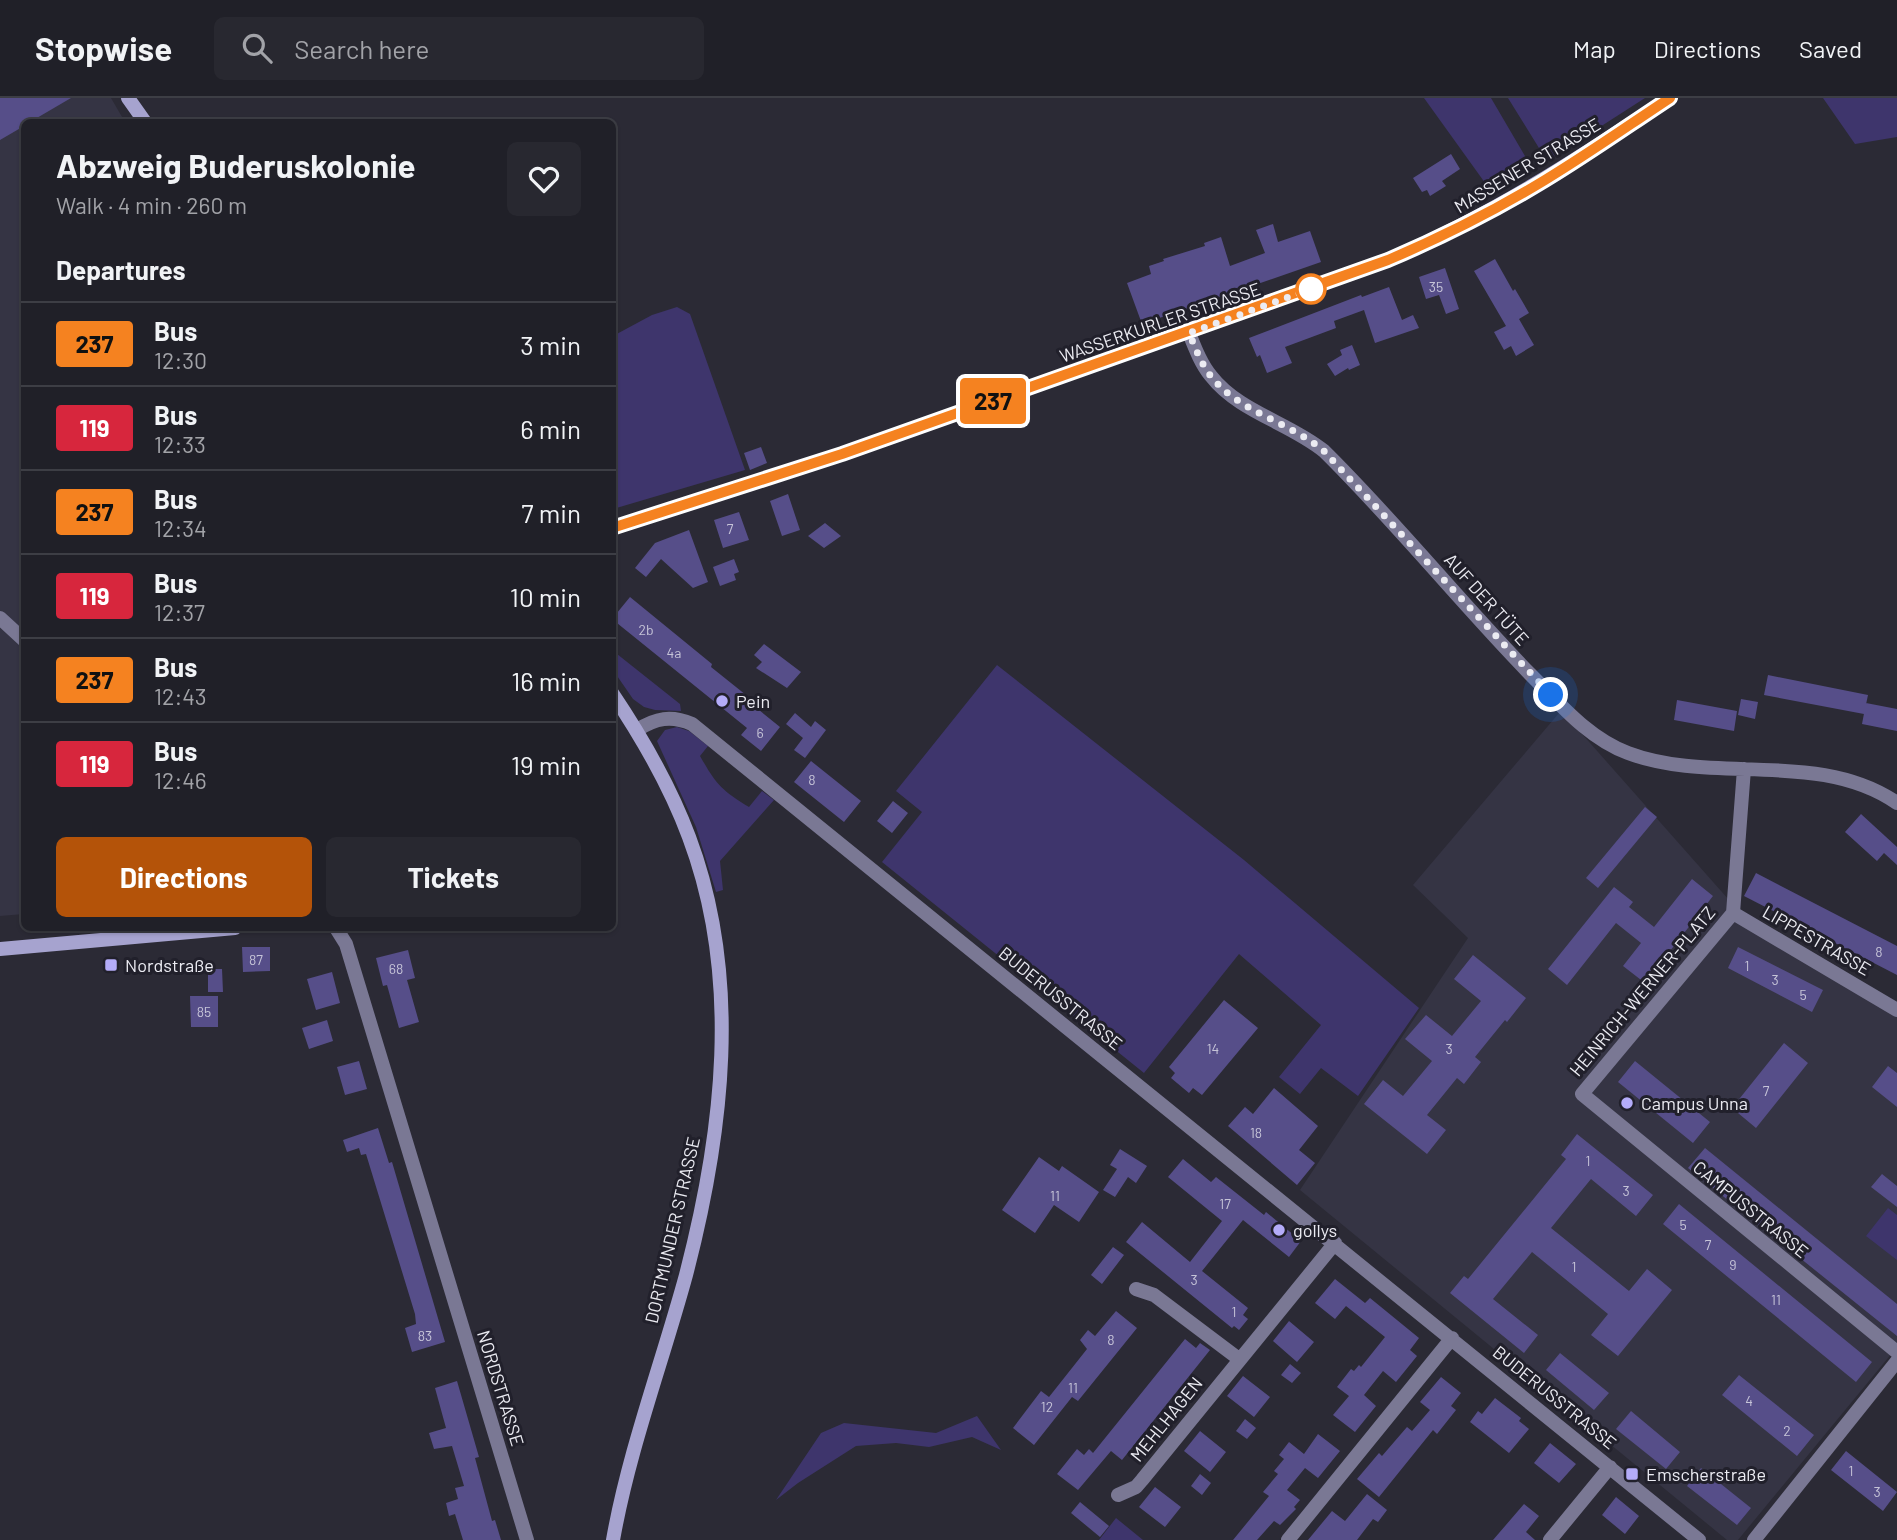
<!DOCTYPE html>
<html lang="en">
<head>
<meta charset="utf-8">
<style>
	:root { --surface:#202028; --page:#282830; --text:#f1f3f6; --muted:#a2a3a8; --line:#3d3e45; --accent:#b45309 }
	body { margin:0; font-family:Barlow,sans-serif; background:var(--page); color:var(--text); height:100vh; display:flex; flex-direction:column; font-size:26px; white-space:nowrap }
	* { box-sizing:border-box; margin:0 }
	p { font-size:23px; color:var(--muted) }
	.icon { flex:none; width:38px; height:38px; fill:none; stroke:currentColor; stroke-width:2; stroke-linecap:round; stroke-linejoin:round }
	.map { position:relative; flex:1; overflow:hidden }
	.side { position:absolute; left:21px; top:21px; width:595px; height:812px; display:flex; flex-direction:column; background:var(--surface); border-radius:10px; box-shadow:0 2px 5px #0004,0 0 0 2px var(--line) }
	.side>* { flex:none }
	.badge { padding:0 14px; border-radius:5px; font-size:24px; line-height:46px }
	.you { position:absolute; width:35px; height:35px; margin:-18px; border:5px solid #fff; border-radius:50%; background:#1a73e8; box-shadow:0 0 0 10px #1a73e833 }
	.map>.badge { position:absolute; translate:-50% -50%; box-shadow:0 0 0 4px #fff }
	h2 { padding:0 35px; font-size:26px; line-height:63px }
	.round { display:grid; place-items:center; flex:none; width:74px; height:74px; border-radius:10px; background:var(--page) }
	.head { display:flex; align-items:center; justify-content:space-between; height:119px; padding:0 35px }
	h1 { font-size:33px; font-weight:700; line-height:52px }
	.action { display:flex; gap:14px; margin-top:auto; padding:14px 35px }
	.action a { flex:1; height:80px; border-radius:10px; background:var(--accent); color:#fff; font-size:28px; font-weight:700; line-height:80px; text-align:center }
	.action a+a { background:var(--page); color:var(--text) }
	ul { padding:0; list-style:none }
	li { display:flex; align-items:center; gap:21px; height:84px; padding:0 35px; border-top:2px solid var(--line) }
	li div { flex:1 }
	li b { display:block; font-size:26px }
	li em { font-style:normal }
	li .badge { min-width:77px; font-weight:700; text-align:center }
	header { display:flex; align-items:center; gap:42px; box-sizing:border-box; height:98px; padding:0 35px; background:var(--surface); border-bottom:2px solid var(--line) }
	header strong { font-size:33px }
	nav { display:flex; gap:38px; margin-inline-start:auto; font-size:24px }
	.search { width:490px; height:63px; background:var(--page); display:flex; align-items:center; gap:18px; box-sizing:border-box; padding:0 24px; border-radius:10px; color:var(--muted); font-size:26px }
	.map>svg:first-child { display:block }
	.built { fill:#353444 }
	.green { fill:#3e356c }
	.building { fill:#564e89 }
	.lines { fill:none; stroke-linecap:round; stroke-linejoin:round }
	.street { stroke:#7a7894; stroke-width:14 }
	.secondary { stroke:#a6a3cf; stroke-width:14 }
	.line-casing { stroke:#fff; stroke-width:16 }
	.line { stroke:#f58220; stroke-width:10 }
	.walk { stroke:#ebebf2; stroke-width:7; stroke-dasharray:0 12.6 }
	.stop-dot { fill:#fff; stroke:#f58220; stroke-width:3.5 }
	.poi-dot { fill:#b4acf9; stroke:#21202b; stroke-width:2.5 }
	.labels { text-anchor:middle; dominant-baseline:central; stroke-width:6; stroke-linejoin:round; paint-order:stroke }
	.number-label { font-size:14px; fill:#c6c4d8 }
	.street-label { font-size:18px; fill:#ebebf2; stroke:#21202b }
	.poi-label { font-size:18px; fill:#ebebf2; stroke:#21202b; text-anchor:start }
</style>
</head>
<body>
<header>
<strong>Stopwise</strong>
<div class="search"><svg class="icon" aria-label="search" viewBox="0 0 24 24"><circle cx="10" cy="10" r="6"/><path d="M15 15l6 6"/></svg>Search here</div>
<nav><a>Map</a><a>Directions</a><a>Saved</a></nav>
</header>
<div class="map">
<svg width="1897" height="1442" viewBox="0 0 1897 1442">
	<rect width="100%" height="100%" fill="#2b2a35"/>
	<path class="built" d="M0,0H111L125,24H24V816L0,818Z
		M1559,615L1583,637L1737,811L1897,918V1249L1738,1442H1727L1300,1092L1468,840L1413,787Z"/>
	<path class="green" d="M1424,0H1491L1532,70L1493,96Z
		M1508,0H1645L1547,63Z
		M1823,0H1897V39L1855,46Z
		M677,209L690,216L745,372L613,411V238L652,217Z
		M612,552L680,606L681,613L655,612L644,609L633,601L613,572Z
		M997,567L1244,762L1419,910L1358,998L1321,970L1300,996L1279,979L1321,927L1239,856L1144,975L882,764L922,714L896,693Z
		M677,629L689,633L708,648L700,658C716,686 721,692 749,709L762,693L774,702L720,763L723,792L716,794L696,729L657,643L665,632Z
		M1888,1110L1897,1117V1162L1866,1138Z
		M977,1318L1001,1352L972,1339L929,1349L896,1345L856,1348L798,1385L776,1402L821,1335L844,1325L936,1335Z
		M1116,1420L1143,1442H1099Z"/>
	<path class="building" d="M0,0H71L30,24H24V28L0,42Z
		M1451,56L1460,71L1442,83L1446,88L1430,98L1427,92L1422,94L1413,80Z
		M1273,126L1278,144L1310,133L1321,164L1142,226L1127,185L1151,176L1149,168L1164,163L1163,161L1205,148L1204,145L1221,139L1230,168L1265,155L1256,132Z
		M1495,161L1513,193L1515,191L1529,215L1519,221L1534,247L1516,258L1511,248L1504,252L1494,234L1506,228L1474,173Z
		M1445,170L1459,211L1446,216L1439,197L1426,201L1419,179Z
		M1389,189L1402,222L1413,217L1419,230L1375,245L1364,212L1334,223L1336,230L1285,249L1292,265L1267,275L1260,257L1257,259L1249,240L1361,197L1362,199Z
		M1352,247L1360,267L1349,272L1348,270L1335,278L1327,266L1342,257L1340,252Z
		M761,349L767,365L750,372L744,355Z
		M788,396L800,432L782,438L770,403Z
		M739,414L749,442L723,450L714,422Z
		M825,425L841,438L824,450L808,438Z
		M689,432L708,484L693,490L661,461L646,479L635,470L655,445Z
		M734,461L739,474L734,476L736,482L720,488L713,469Z
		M630,499L712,566L711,569L746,597L743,599L780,629L761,653L741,637L747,630L612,521Z
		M764,546L801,574L787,590L756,570L762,564L754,557Z
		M1768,577L1868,597L1864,616L1764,597Z
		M1741,601L1758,604L1755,621L1738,617Z
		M1677,602L1737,613L1734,633L1674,622Z
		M1866,605L1897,611V633L1862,626Z
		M795,615L811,629L815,623L826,632L805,660L794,652L803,640L786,626Z
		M811,663L861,703L844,724L794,684Z
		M893,703L908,715L892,735L877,723Z
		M1645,709L1657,719L1598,790L1586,780Z
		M1861,716L1897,749V767L1884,755L1877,763L1845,734Z
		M1756,775L1897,848V877L1744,798Z
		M1692,781L1713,798L1645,885L1623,868L1641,845L1616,825L1567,887L1548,871L1614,789L1633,804L1629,809L1654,829Z
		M242,849H270V873L243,874Z
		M1738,849L1823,892L1812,914L1728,870Z
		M408,852L415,880L407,882L419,924L399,930L387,887L383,888L376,860Z
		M1473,857L1526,900L1507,924L1505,922L1475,959L1481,964L1464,986L1457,980L1427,1017L1446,1032L1427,1056L1364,1006L1383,982L1403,998L1432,963L1405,941L1426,917L1452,938L1481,903L1454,881Z
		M208,871H222L223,894H208Z
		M332,874L340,905L316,912L307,881Z
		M190,898H218V929H191Z
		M1224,902L1258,930L1202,997L1193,990L1189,995L1171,980L1175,975L1169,969Z
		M327,922L333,943L309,951L302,930Z
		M1784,945L1808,965L1756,1030L1732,1010Z
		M359,963L367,991L345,997L337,969Z
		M1635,963L1710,1024L1693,1045L1618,984Z
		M1888,968L1897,975V1009L1872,989Z
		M1274,990L1318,1028L1299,1052L1315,1065L1297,1087L1228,1028L1245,1009L1253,1016Z
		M378,1030L389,1065L392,1064L445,1244L412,1254L405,1230L416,1226L415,1216L366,1056L361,1057L359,1050L347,1054L343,1042Z
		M1577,1036L1653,1097L1636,1118L1591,1081L1551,1130L1629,1193L1647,1171L1672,1192L1618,1258L1591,1237L1608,1216L1532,1154L1493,1201L1538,1237L1524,1255L1450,1195L1464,1178L1468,1181L1566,1061L1561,1057Z
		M1705,1050L1897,1206V1238L1688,1070Z
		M1120,1051L1147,1068L1136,1085L1128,1079L1115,1099L1103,1092L1117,1071L1110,1067Z
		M1039,1059L1059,1073L1062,1068L1099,1094L1079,1124L1054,1107L1035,1135L1002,1112Z
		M1183,1061L1211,1084L1216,1079L1264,1117L1266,1114L1301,1143L1289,1159L1243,1122L1202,1173L1248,1210L1243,1217L1248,1221L1239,1232L1234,1228L1232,1230L1126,1144L1142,1124L1190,1164L1222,1123L1168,1079Z
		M1882,1076L1897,1088V1109L1871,1089Z
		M1679,1106L1872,1264L1856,1284L1663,1126Z
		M1113,1149L1124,1157L1102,1186L1091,1177Z
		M1335,1181L1365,1205L1370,1200L1419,1240L1410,1252L1417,1258L1396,1284L1383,1273L1364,1297L1376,1308L1355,1334L1333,1317L1349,1298L1337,1289L1351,1271L1354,1273L1359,1267L1361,1269L1385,1239L1346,1208L1335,1221L1315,1205Z
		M1116,1213L1137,1230L1078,1303L1072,1299L1034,1347L1013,1330L1041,1293L1049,1299L1087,1251L1080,1242L1088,1232L1095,1238Z
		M1289,1223L1314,1244L1297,1264L1273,1243Z
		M1185,1241L1196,1250L1200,1245L1210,1252L1122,1362L1111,1353L1078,1392L1057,1376L1077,1351L1084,1357L1089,1351L1093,1355Z
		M1560,1255L1609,1295L1594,1312L1546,1272Z
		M1290,1266L1301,1275L1292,1285L1281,1277Z
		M1739,1277L1814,1337L1797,1358L1722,1297Z
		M1243,1278L1270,1299L1254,1319L1227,1298Z
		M1441,1279L1461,1295L1451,1308L1456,1312L1437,1336L1433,1332L1379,1399L1357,1381L1379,1355L1382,1358L1407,1329L1412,1333L1430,1312L1420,1304Z
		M457,1283L479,1359L475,1360L492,1423L495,1422L501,1442H463L455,1416L449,1418L446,1405L458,1401L455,1390L464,1388L452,1348L434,1351L429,1335L446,1330L435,1290Z
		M1495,1300L1521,1320L1519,1323L1529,1331L1509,1355L1470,1324L1478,1313L1482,1316Z
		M1631,1313L1680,1354L1666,1371L1616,1331Z
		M1245,1321L1256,1330L1247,1341L1236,1333Z
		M1200,1333L1226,1354L1210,1374L1184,1353Z
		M1318,1336L1340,1353L1318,1380L1305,1370L1287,1392L1300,1402L1294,1409L1296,1411L1280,1427L1274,1423L1257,1442H1233L1269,1398L1263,1394L1278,1376L1274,1373L1284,1361L1279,1357L1289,1344L1304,1356Z
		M1550,1345L1576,1366L1559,1385L1534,1365Z
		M1846,1353L1897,1394L1883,1413L1831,1372Z
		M1701,1370L1751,1410L1737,1427L1687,1388Z
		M1200,1376L1211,1385L1202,1397L1191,1388Z
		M1155,1389L1181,1409L1165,1429L1139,1409Z
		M1367,1396L1387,1412L1378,1424L1373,1421L1357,1442H1308L1332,1413L1345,1423Z
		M1616,1399L1639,1418L1625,1436L1602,1417Z
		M1080,1404L1109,1428L1100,1439L1071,1415Z
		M1524,1406L1539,1418L1526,1434L1535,1442H1493Z"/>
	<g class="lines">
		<path class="street" d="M1189,235C1195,250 1201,266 1211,278C1239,314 1290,325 1324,353C1396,424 1459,503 1530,576C1560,606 1588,640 1628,655C1713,687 1819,651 1897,705
			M0,520L24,542
			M637,632C656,620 671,617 692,626L1699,1442
			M1733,815L1582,996L1897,1254
			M1733,815L1897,912
			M1733,815L1744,671
			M336,830L346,846L527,1442
			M1136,1191L1154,1197L1239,1261
			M1118,1397L1136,1389L1142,1382L1335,1145
			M1288,1442L1452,1240
			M1550,1442L1610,1369
			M1754,1442L1897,1263"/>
		<path class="secondary" d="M128,0L145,24
			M612,430L842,356L1388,162C1492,117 1576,62 1670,0
			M612,595C643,641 670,688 689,739C742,880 723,1035 686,1177C662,1265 629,1352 613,1442
			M0,851L235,830"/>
	</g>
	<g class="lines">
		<g class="line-casing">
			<path id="line" d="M612,430L842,356L1388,162C1442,139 1494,113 1545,82C1588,56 1629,27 1670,0"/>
		</g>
		<use href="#line" class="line"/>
		<path class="walk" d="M1311,191L1189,235C1196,251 1202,269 1215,283C1243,315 1291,325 1324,353L1551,597"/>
	</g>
	<circle class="stop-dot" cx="1311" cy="191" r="14"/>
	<g class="poi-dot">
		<circle cx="722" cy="603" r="7"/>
		<rect x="104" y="860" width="14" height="14" rx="3.5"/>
		<circle cx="1627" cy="1005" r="7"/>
		<circle cx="1279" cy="1132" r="7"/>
		<rect x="1625" y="1369" width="14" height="14" rx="3.5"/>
	</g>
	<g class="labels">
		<g class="number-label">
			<text x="1436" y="188">35</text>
			<text x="730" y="430">7</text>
			<text x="646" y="531">2b</text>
			<text x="674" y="554">4a</text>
			<text x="760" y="634">6</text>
			<text x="812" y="681">8</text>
			<text x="1879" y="853">8</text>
			<text x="256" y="861">87</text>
			<text x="1747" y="867">1</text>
			<text x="396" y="870">68</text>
			<text x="1775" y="881">3</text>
			<text x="1803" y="896">5</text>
			<text x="204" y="913">85</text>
			<text x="1213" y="950">14</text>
			<text x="1449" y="950">3</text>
			<text x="1766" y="992">7</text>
			<text x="1256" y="1034">18</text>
			<text x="1588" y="1062">1</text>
			<text x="1626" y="1092">3</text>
			<text x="1055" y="1097">11</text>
			<text x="1225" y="1105">17</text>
			<text x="1683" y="1126">5</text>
			<text x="1708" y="1146">7</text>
			<text x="1733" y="1166">9</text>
			<text x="1574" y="1168">1</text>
			<text x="1194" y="1181">3</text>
			<text x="1776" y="1201">11</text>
			<text x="1234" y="1213">1</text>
			<text x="425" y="1237">83</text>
			<text x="1111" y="1241">8</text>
			<text x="1073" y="1289">11</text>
			<text x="1749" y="1302">4</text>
			<text x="1047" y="1308">12</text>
			<text x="1787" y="1332">2</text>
			<text x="1851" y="1372">1</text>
			<text x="1877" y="1393">3</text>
		</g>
		<g class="street-label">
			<text transform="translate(1527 67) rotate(-31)">MASSENER STRASSE</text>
			<text transform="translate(1160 224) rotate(-19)">WASSERKURLER STRASSE</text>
			<text transform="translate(1487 501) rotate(48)">AUF DER TÜTE</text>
			<text transform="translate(1817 842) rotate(30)">LIPPESTRASSE</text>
			<text transform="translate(1642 893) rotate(-50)">HEINRICH-WERNER-PLATZ</text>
			<text transform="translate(1061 900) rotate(39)">BUDERUSSTRASSE</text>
			<text transform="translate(1751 1111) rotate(39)">CAMPUSSTRASSE</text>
			<text transform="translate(672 1132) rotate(-77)">DORTMUNDER STRASSE</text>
			<text transform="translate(501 1290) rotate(73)">NORDSTRASSE</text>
			<text transform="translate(1555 1299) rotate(39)">BUDERUSSTRASSE</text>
			<text transform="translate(1166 1321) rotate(-51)">MEHLHAGEN</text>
		</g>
		<g class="poi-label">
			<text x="736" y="603">Pein</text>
			<text x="125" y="867">Nordstraße</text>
			<text x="1641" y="1005">Campus Unna</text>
			<text x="1293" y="1132">gollys</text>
			<text x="1646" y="1376">Emscherstraße</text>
		</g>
	</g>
</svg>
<div class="you" style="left:1551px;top:597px"></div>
<b class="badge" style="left:993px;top:303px;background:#f58220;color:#111">237</b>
<section class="side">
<div class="head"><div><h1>Abzweig Buderuskolonie</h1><p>Walk · 4 min · 260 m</p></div><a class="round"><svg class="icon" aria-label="heart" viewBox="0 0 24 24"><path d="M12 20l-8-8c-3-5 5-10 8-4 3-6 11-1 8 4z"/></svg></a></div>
<h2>Departures</h2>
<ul>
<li><span class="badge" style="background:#f58220;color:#111">237</span><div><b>Bus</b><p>12:30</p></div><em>3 min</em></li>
<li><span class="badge" style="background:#d7263d;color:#fff">119</span><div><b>Bus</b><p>12:33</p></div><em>6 min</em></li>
<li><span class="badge" style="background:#f58220;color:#111">237</span><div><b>Bus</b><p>12:34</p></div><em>7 min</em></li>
<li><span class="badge" style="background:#d7263d;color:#fff">119</span><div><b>Bus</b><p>12:37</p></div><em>10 min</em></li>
<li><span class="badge" style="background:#f58220;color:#111">237</span><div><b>Bus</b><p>12:43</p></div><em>16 min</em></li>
<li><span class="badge" style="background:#d7263d;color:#fff">119</span><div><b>Bus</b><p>12:46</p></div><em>19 min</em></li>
</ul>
<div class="action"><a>Directions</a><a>Tickets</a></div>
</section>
</div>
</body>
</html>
